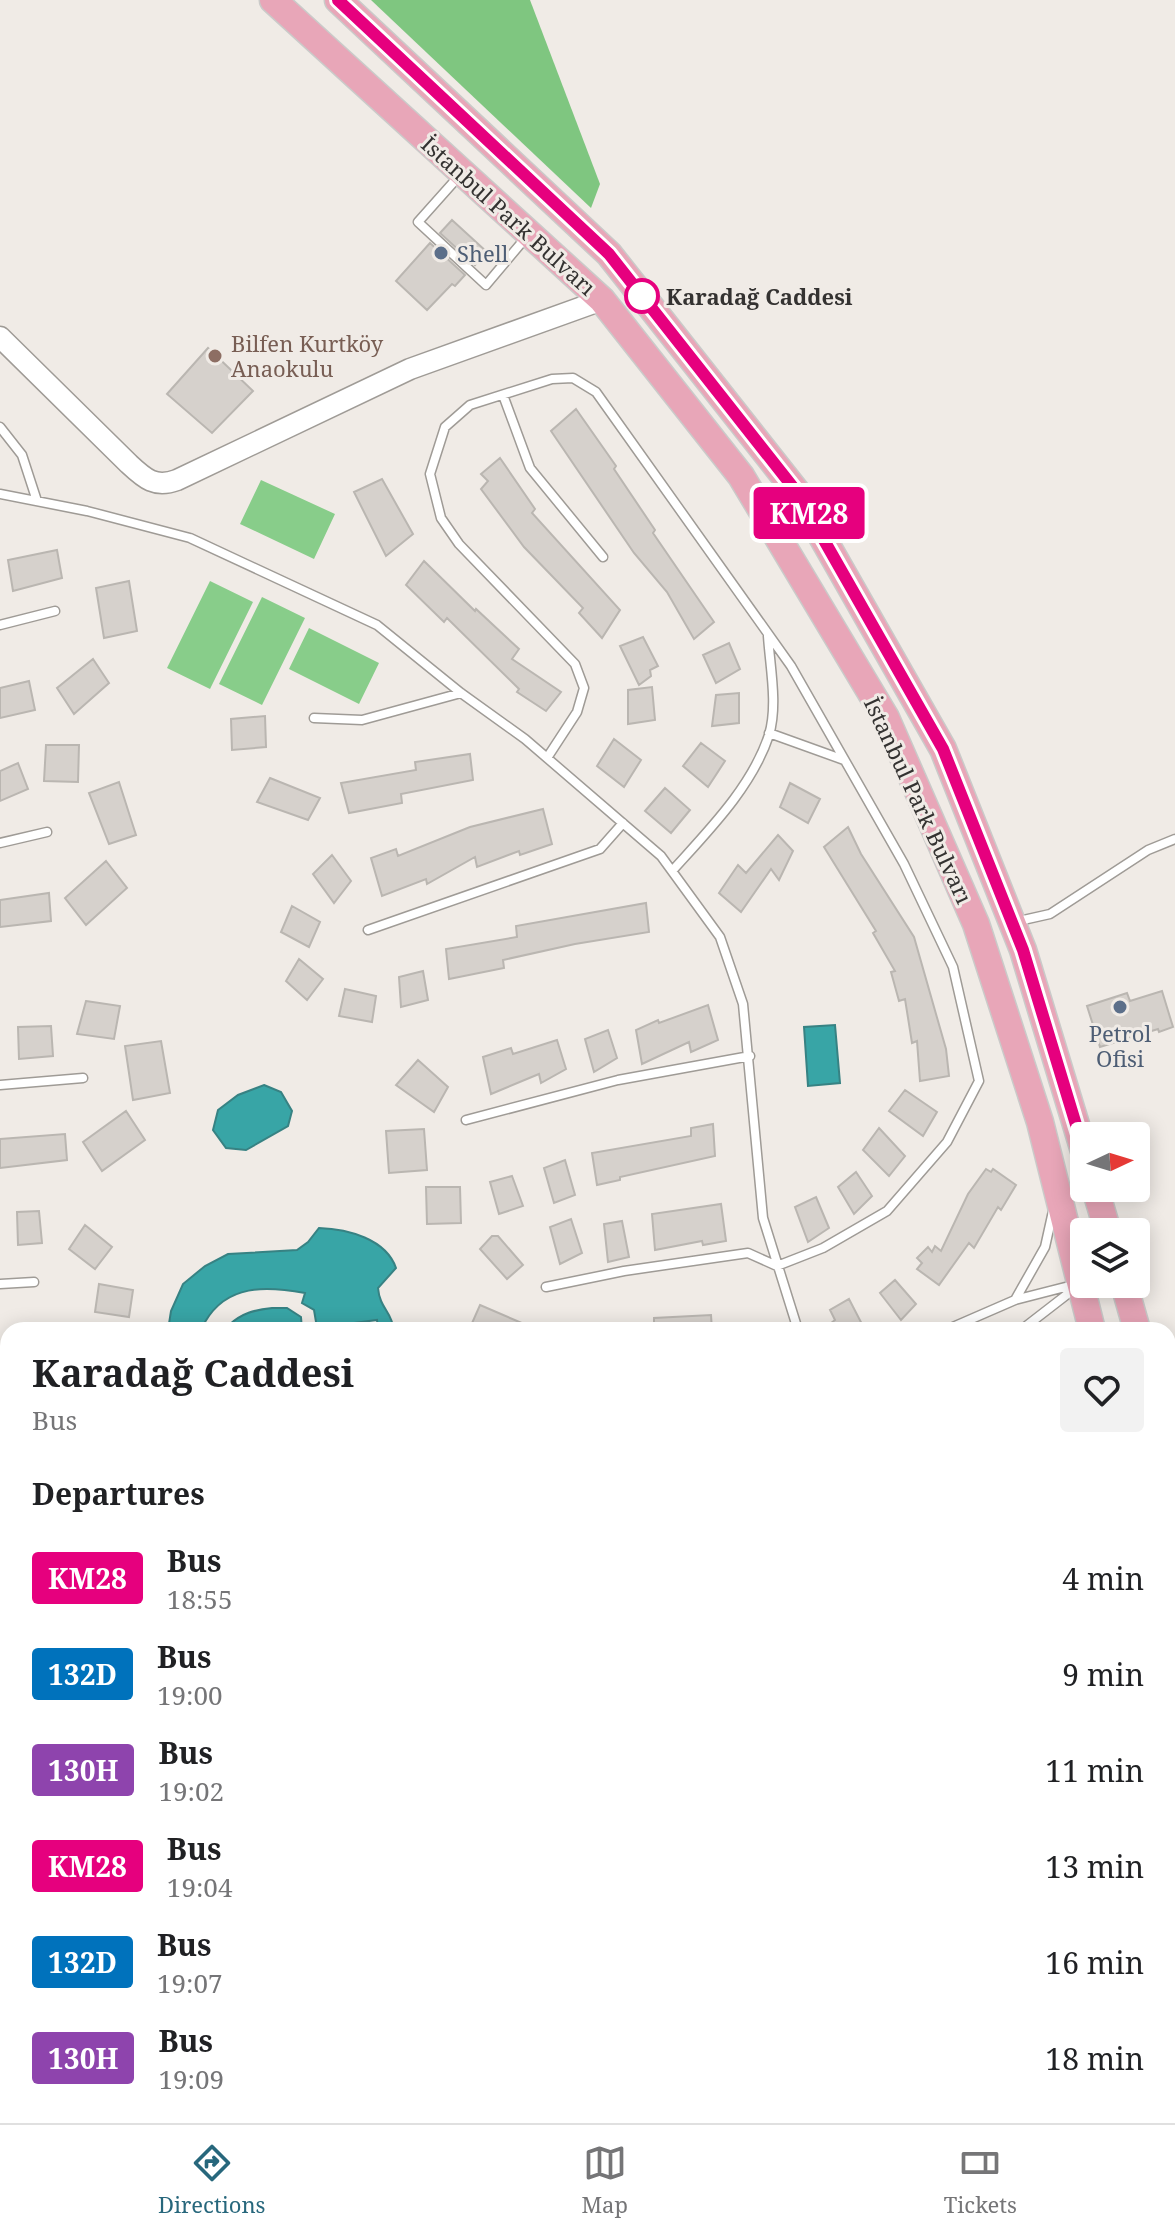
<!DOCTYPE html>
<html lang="en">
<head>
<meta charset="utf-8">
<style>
	:root { --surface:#fff; --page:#f2f2f2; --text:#202124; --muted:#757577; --line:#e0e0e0; --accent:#27677c }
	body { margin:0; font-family:"Noto Serif",serif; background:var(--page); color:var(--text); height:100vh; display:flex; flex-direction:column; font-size:30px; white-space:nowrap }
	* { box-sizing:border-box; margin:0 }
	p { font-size:26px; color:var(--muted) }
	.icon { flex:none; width:44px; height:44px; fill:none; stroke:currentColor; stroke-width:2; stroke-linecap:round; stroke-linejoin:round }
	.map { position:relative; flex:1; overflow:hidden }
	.drawer { position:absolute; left:0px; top:1322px; width:1176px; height:802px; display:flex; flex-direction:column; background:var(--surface); border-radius:24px 24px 0 0; box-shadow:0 4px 20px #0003 }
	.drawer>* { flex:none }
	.badge { padding:0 16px; border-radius:6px; font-size:28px; line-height:52px }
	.needle { width:52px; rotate:86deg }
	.tools { position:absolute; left:1070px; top:1122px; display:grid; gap:16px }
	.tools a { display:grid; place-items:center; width:80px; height:80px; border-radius:8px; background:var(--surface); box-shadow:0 4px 20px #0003; font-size:40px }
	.map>.badge { position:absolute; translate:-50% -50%; box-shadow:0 0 0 4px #fff }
	h2 { padding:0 32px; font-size:30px; line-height:72px }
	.round { display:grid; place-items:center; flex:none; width:84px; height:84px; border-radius:8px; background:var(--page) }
	.headline { display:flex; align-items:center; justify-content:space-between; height:136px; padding:0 32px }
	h1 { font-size:38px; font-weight:700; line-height:60px }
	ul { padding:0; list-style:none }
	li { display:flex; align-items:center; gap:24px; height:96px; padding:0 32px }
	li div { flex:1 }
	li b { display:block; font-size:30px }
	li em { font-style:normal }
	li .badge { min-width:88px; font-weight:700; text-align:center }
	.dock { display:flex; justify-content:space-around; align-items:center; height:112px; border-top:2px solid var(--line); background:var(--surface); font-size:22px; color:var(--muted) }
	.dock a { display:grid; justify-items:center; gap:4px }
	.dock .on { color:var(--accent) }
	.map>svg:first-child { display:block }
	.green { fill:#88cd8a }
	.forest { fill:#7fc680 }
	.water { fill:#38a5a6; stroke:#378283; stroke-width:2 }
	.building { fill:#d6d1cc; stroke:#bab6b1; stroke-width:2 }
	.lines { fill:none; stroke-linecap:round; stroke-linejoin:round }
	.service-casing { stroke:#9f9b96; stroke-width:11 }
	.minor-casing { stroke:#9f9b96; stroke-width:19 }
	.tertiary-casing { stroke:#9f9b96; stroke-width:23 }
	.trunk-casing { stroke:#cacac9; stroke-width:29 }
	.service { stroke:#fff; stroke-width:8 }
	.minor { stroke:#fff; stroke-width:16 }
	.tertiary { stroke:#fff; stroke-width:20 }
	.trunk { stroke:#e8a6b8; stroke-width:26 }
	.line-casing { stroke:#fff; stroke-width:18 }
	.line { stroke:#e6007e; stroke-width:12 }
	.service-dot { fill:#5c6f8a; stroke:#f0ebe6; stroke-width:3 }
	.stop-dot { fill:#fff; stroke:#e6007e; stroke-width:4 }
	.education-dot { fill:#8d6e63; stroke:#f0ebe6; stroke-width:3 }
	.labels { text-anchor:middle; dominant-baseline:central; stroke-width:6; stroke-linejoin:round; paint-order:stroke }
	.street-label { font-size:22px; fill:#343231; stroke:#f0ebe6 }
	.service-label { font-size:22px; fill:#4e5e75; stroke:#f0ebe6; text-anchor:start }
	.stop-label { font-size:22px; font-weight:bold; fill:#343231; stroke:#f0ebe6; text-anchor:start }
	.education-label { font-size:22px; fill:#785e54; stroke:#f0ebe6; text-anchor:start }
</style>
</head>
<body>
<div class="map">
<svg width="1175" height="2123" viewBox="0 0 1175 2123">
	<rect width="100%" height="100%" fill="#f0ebe6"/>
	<path class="green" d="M261,480L335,514L314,559L240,524Z
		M210,581L253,602L210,689L167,668Z
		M262,597L305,618L262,705L219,684Z
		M309,628L379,663L359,704L289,669Z
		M1173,1863L1175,1871V2123H754L752,2116H1168V1864Z"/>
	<path class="forest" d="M371,0H530L600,184L591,208Z"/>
	<path class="water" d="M835,1025L840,1083L808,1086L804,1027Z
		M264,1085L281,1092L292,1111L288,1126L246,1150L226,1148L213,1130L218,1110L238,1095Z
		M319,1228C348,1229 386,1239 396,1268L378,1288C380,1309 391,1310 394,1330H378L377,1320L317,1328L314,1310L302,1303L305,1293C266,1286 227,1284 205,1322L212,1327L211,1330H168L171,1311L183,1284L205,1266L228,1254L297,1250L308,1242Z
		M272,1308H287L301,1317L302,1330H229V1325C242,1313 254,1310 272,1308Z"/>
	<path class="building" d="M452,220L487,252L475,265L440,233Z
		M430,243L465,275L455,286L452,284L427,310L396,281Z
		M208,348L253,391L212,433L167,394Z
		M576,409L616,466L614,469L655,530L653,533L714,622L694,639L667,592L634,553L551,431Z
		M500,458L535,509L532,513L620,610L602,638L579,613L583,608L524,547L481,489L488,481L481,474Z
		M382,479L413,534L386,556L354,492Z
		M57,550L62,578L13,591L8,560Z
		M424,561L475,611L476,609L519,649L512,659L561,692L546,711L517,692L519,689L447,618L444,622L406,585Z
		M129,581L137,631L104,638L96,588Z
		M643,637L658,666L650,670L651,676L639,685L620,646Z
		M729,643L740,669L716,683L703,655Z
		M93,659L109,683L74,714L57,688Z
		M29,681L35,710L0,718V688Z
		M652,687L655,720L628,724V690Z
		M739,693V723L712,726L716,695Z
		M265,716L266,747L232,750L231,719Z
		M614,739L641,760L624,787L597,766Z
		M701,743L725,761L708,787L683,766Z
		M46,745H79L78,782L44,781Z
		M470,754L473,780L401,794L402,803L349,813L341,783L416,770L415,762Z
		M18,763L28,789L0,801V771Z
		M270,778L320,798L308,820L257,802Z
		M119,782L136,835L109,844L89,793Z
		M790,783L820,799L808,823L780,807Z
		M665,788L690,810L671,833L645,811Z
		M543,809L552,844L520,855L519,851L477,867L475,857L427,884L426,879L382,896L371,858L396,849L398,856L470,827Z
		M848,827L861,854L914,937L946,1049L949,1076L920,1081L917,1041L912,1043L905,999L899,1001L891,972L895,971L873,933L876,931L824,847Z
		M778,835L793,851L779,880L771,869L741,912L719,893L738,865L746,873Z
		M332,855L351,881L334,903L313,874Z
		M106,861L127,888L86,925L65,898Z
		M49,893L51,921L0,927V900Z
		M646,903L649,932L575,944L503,960L504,968L449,979L446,949L517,937L516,926Z
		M292,906L320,922L309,947L281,932Z
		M299,959L323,979L307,1000L286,981Z
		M423,971L428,1000L401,1007L399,977Z
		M345,989L376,996L372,1022L339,1016Z
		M1162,991L1173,1027L1159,1032L1158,1029L1100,1047L1087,1006L1127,993L1130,1001Z
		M86,1001L120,1006L114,1039L77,1034Z
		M708,1005L718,1040L691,1052L689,1042L642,1064L636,1030L658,1020L659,1023Z
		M51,1026L53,1056L19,1059L18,1027Z
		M608,1030L617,1058L594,1072L585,1039Z
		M557,1040L566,1069L541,1083L539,1074L491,1094L483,1057L511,1048L513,1054Z
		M161,1041L170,1093L133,1100L125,1046Z
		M418,1060L448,1087L434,1112L396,1085Z
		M905,1090L937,1112L923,1136L889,1111Z
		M126,1111L145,1140L102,1171L83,1142Z
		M713,1124L715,1156L620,1177V1180L597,1185L592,1153L691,1136V1128Z
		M879,1128L905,1156L889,1176L863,1150Z
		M424,1129L427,1170L389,1173L386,1131Z
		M65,1134L67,1160L0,1168V1139Z
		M565,1160L575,1195L554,1203L544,1168Z
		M986,1169L991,1172L993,1169L1016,1185L1001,1210L998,1207L974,1248L969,1243L939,1285L917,1269L922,1263L917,1258L928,1247L932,1252L935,1246L941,1251L968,1194Z
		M856,1172L872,1196L854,1214L838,1187Z
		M512,1176L523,1206L499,1214L490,1182Z
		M426,1187H460L461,1223L427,1224Z
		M816,1197L829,1228L808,1242L795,1207Z
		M721,1204L726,1241L703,1245L702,1241L655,1250L652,1214Z
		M39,1211L42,1243L18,1245L17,1212Z
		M571,1219L582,1253L560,1264L550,1227Z
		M622,1221L629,1257L608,1262L604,1224Z
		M85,1225L112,1247L95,1269L69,1249Z
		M492,1236H498L523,1265L507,1279L480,1249Z
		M895,1280L916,1304L901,1320L880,1293Z
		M99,1284L133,1290L129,1317L95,1312Z
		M849,1299L865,1330H822L835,1320L830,1310Z
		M480,1305L538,1330H469Z
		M711,1315L712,1330H654V1318Z"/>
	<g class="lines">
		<g class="service-casing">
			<path id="service" d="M459,176L418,222L486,285L528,235
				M503,395L530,468L603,557
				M0,427L22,455L37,501
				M0,494L87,511L190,538L377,625L461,693L525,739L661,856L720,937L743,1004L763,1218L798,1330
				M0,625L55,611
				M314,718L362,720L461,693
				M769,733L844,760
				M0,843L47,832
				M672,871C708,831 752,787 769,735C778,705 770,667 768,636
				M1014,922L1050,914L1148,850L1175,839
				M368,930L600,849L623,823
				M0,1085L83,1078
				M466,1120L618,1080L750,1056
				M0,1284L34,1282
				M546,1287L624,1271L748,1253L777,1266L823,1248L887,1211L947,1142L979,1081L953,967L904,864L791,666L596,392L573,378L552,379L470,405L445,427L430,474L441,518L459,544L575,664L584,688L577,712L547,758
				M1015,1300L1045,1247L1053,1211
				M946,1330L1015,1300L1077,1284
				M1017,1330L1025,1327L1078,1286
				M0,1428L8,1427
				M0,1908L8,1905
				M0,1977L8,1986
				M487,2116L490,2123
				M741,2116L742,2123"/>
		</g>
		<g class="minor-casing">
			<path id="minor" d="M1168,1811L1175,1810
				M212,2123L217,2116"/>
		</g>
		<g class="tertiary-casing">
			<path id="tertiary" d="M0,337L129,464C145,479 155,488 177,480L410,369L602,300
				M1168,1407L1175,1420"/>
		</g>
		<g class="trunk-casing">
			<path id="trunk" d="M273,0L602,300L741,476L886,718L976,924L1040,1122L1092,1330
				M338,0L609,254L796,491L943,749L1023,950L1084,1151
				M1095,1188L1108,1232
				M1124,1284L1137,1330
				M1168,1456L1175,1494
				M1168,1681L1175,1719"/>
		</g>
		<use href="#service" class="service"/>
		<use href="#minor" class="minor"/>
		<use href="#tertiary" class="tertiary"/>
		<use href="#trunk" class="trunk"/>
	</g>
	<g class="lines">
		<g class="line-casing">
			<path id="line" d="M338,0L609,254L796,491L943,749L1023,950L1084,1151"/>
		</g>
		<use href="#line" class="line"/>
	</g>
	<g class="service-dot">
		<circle cx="441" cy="253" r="8"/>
		<circle cx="1120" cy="1007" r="8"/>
	</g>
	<circle class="stop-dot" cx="642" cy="296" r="16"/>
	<circle class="education-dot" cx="215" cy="356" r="8"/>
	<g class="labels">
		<g class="street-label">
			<text transform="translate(509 215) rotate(42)">İstanbul Park Bulvarı</text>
			<text transform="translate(919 800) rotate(65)">İstanbul Park Bulvarı</text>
		</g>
		<g class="service-label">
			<text x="457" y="253">Shell</text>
			<text x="1120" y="1033" text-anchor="middle">Petrol<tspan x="1120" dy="25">Ofisi</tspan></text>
		</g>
		<g class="stop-label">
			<text x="666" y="296">Karadağ Caddesi</text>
		</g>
		<g class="education-label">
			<text x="231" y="343">Bilfen Kurtköy<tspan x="231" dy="25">Anaokulu</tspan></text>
		</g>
	</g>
</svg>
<div class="tools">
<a><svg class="needle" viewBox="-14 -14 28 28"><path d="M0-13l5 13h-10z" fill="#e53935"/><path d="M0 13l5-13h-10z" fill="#757577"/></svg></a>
<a><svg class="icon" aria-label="layers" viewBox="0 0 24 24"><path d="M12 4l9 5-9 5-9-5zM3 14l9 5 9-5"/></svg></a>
</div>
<b class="badge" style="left:809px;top:513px;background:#e6007e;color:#fff">KM28</b>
<section class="drawer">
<div class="headline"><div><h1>Karadağ Caddesi</h1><p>Bus</p></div><a class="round"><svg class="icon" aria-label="heart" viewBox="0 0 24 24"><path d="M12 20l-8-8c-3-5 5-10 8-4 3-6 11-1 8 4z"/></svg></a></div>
<h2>Departures</h2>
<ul>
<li><span class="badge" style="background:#e6007e;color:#fff">KM28</span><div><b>Bus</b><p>18:55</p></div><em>4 min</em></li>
<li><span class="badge" style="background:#0072bc;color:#fff">132D</span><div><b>Bus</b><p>19:00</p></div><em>9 min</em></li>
<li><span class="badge" style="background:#8e44ad;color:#fff">130H</span><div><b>Bus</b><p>19:02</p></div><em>11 min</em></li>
<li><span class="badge" style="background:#e6007e;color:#fff">KM28</span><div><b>Bus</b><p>19:04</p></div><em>13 min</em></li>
<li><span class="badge" style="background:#0072bc;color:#fff">132D</span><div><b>Bus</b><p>19:07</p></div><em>16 min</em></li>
<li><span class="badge" style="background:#8e44ad;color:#fff">130H</span><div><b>Bus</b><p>19:09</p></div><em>18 min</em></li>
</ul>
</section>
</div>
<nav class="dock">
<a class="on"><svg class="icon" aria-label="directions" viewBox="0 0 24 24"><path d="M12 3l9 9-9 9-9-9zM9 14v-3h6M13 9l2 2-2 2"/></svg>Directions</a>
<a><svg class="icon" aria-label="map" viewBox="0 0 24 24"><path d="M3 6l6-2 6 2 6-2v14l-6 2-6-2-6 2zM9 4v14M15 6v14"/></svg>Map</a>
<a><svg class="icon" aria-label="tickets" viewBox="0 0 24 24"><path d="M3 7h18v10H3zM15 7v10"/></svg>Tickets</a>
</nav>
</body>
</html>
